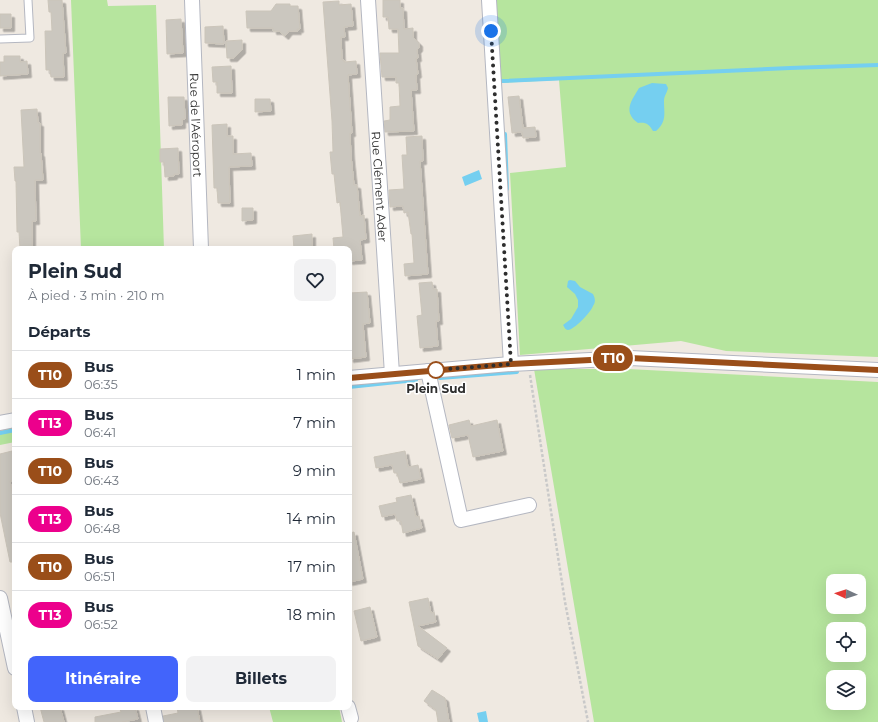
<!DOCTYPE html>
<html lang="fr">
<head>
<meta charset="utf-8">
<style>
	:root { --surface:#fff; --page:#f2f2f3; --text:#1f2937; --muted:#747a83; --line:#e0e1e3; --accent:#4264fb }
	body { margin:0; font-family:Montserrat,sans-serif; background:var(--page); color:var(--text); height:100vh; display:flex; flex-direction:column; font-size:15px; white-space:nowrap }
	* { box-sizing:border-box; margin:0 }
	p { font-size:13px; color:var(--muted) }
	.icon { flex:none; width:22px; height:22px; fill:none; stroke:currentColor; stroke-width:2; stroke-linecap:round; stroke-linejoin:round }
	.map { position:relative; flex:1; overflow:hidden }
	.side { position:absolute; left:12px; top:246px; width:340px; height:464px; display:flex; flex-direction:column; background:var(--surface); border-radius:8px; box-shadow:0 4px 16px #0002 }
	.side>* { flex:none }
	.badge { padding:0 8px; border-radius:13px; font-size:14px; line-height:26px }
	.needle { width:26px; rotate:273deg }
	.fabs { position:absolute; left:826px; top:574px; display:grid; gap:8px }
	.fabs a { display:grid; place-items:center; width:40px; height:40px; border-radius:8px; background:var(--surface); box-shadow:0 4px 16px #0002; font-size:20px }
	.you { position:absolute; width:20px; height:20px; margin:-10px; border:3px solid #fff; border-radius:50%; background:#1a73e8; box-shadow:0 0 0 6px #1a73e833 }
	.map>.badge { position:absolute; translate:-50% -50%; box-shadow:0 0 0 2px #fff }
	h2 { padding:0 16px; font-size:15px; line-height:36px }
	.round { display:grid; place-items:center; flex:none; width:42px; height:42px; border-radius:8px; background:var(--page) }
	.headline { display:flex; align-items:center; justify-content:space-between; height:68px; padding:0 16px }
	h1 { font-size:19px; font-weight:700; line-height:30px }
	.action { display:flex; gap:8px; margin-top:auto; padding:8px 16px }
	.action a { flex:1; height:46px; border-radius:8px; background:var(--accent); color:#fff; font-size:16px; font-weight:700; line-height:46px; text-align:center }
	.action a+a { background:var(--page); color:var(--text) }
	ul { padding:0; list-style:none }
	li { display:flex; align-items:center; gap:12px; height:48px; padding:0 16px; border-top:1px solid var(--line) }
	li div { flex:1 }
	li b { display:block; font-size:15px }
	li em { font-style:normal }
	li .badge { min-width:44px; font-weight:700; text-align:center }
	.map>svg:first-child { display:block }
	.green { fill:#b6e59e; fill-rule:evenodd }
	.water { fill:#75cff0 }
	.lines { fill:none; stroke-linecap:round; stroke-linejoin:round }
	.stream { stroke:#75cff0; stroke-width:4 }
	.building { fill:#cbc7bf; stroke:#cbc5ba; filter:url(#shadow) }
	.lane-casing { stroke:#b4b7c1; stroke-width:9 }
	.street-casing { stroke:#b4b7c1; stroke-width:16 }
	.path { stroke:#c9c9c9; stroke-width:2.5; stroke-dasharray:3 2; stroke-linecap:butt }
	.lane { stroke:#fff; stroke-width:7 }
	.street { stroke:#fff; stroke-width:14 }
	.line-casing { stroke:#fff; stroke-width:9 }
	.line { stroke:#9a4e19; stroke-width:6 }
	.walk { stroke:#2e2e2e; stroke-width:4; stroke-dasharray:0 7.2 }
	.stop-dot { fill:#fff; stroke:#9a4e19; stroke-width:2 }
	.labels { text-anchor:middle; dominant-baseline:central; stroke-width:3; stroke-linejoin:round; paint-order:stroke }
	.street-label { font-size:12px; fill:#2e2e2e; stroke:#fff }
	.stop-label { font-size:12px; font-weight:bold; fill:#2e2e2e; stroke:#fff }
</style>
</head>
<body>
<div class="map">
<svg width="878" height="722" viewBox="0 0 878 722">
	<defs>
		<filter id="shadow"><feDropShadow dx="3.5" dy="3.5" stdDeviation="0" flood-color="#0004"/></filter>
	</defs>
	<rect width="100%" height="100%" fill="#efe9e1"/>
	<path class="green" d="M71,0H107L108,6L156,5L164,249H81Z
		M495,0H878V357L726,351L681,341L520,355L510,173L566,167L559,80L499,83Z
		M534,369H628L878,382V722H594ZM833,581H859V607H833ZM833,629H859V655H833ZM833,677H859V703H833Z
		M15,427V442L0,445V431Z
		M269,707H339L342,722H273Z"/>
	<path class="water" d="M652,83L666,84L668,88C667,93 664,96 664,101C664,114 667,121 656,131H653C649,124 646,122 638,123C622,112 632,100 639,88Z
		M479,170L482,179L465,186L462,177Z
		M570,280L575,281L580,287L593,294C595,298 596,302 593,306C591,312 574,330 568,330C565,330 564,326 563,325L571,319L578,307V300L575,294L567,287L568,281Z
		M486,711L488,722H479L477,713Z"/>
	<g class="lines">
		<path class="stream" d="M502,81L790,68L878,65
			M505,134L507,189
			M440,378L517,372
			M349,387L416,380
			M0,433L15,430"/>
	</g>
	<path class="building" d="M48,0H62L66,53H63L64,77H51L50,70H46L45,31H52L51,12H49Z
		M383,0H400V8H403L404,29L413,28V37L419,43V48L417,50L418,58H416L418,74L416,75L417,90H411L414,131L385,132L384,121L390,120V107L400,106L399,83H396V77H382L380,53H399L398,29H389L388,17H383Z
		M339,1V5L351,4L353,26L344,27L345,37H341L342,60H344V62L356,61L357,74L348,75L352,133H350L351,156L354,185H357L360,216L364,215L366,239L360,240L362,260L349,261V249H334L333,238L343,237L340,202L337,203L334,174H332L330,152H333L332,121L323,2Z
		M276,4H290V6H298L300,29H297L298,31H289L285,36L279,31H273V28H247L246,11H271Z
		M0,14H11V28H0Z
		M181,19L183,53L167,54L166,20Z
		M223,26L224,44L205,43V27Z
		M242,40V50L234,58H227L226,41Z
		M4,56H20V62L27,61L28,74L0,76V62H4Z
		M231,66L232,93H217V82H213L212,67Z
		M519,96L523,128L535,127L536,137L523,138L522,132L512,133L508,97Z
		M168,97H184L185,119H182V125L169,126Z
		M255,99H270L271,111L255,112Z
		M37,109L38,123H40V153H41L43,180H35L36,221H32V249H20L19,232H17L16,181H15L14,167H24L21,110Z
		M227,124V136H233V154L251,153L252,166L229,167L230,203H218L217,188H214L212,125Z
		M422,136L423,161H420L428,274L405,276L404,264L414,263L412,234H411L408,212L404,213L403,206L390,207L389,190L404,189L402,155H407L406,137Z
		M178,148L179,174H174V176L165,177L164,162H160V149Z
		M242,208H253V220L242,221Z
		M312,234V249H294L293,236Z
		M432,282L433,289H437L439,321H436L438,346L420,348L417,316L422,315L419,283Z
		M367,292L370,323L363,324L366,357L350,359L349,343V293Z
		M469,420L471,426L497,420L503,451L473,457L468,435L452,438L449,425Z
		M12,451L13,458L15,457V480L10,481L15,506V562H10L0,513V454Z
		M405,451L408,467L418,465L421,479L400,483L397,473H394L392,465L376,468L374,457Z
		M411,495L416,517L419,516L422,528L403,533L401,521H397L395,514L382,517L379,506L397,502L396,498Z
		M354,532L363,579L349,582V533Z
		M428,598L431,613L434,612L436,622L418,626L447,648L438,659L418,646L409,602Z
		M370,607L377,637L361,641L354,611Z
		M432,690L445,698L449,722H438L436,710L424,701Z
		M40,707H60L64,722H44Z
		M119,707H135L138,719L122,722H95V717L121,712Z
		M177,707H197L200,722H164L163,716L178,713Z"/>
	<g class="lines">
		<g class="lane-casing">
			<path id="lane" d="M0,39L30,38L28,0"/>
		</g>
		<g class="street-casing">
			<g id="street">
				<path id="s1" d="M192,0L201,249"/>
				<path id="s2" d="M368,0L392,374"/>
				<path d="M489,0L511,364"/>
				<path d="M428,371L461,520L529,505"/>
				<path d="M349,378L511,364L630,358L878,370"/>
				<path d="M0,423L15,420"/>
				<path d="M0,598L15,668"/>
				<path d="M24,707L27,722"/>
				<path d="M153,707L156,722"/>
				<path d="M348,707L351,718"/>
			</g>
		</g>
		<path class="path" d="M530,375L565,602L588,722"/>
		<use href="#lane" class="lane"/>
		<use href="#street" class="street"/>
	</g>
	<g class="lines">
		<g class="line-casing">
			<path id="line" d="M349,378L511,364L630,358L878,370"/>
		</g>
		<use href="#line" class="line"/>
		<path class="walk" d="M436,370L511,364L491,31"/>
	</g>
	<circle class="stop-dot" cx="436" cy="370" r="8"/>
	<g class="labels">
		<g class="street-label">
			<text stroke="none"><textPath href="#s1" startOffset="125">Rue de l'Aéroport</textPath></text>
			<text stroke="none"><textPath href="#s2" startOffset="187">Rue Clément Ader</textPath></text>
		</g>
		<g class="stop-label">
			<text x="436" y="388">Plein Sud</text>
		</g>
	</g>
</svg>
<div class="fabs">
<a><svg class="needle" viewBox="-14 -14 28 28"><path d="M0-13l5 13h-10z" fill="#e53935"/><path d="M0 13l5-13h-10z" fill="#747a83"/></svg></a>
<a><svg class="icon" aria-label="locate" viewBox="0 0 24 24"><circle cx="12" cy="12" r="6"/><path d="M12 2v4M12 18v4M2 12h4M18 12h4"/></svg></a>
<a><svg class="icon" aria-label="layers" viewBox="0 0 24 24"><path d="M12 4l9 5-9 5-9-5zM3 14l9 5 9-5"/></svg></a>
</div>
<div class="you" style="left:491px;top:31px"></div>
<b class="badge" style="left:613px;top:358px;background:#9a4e19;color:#fff">T10</b>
<section class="side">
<div class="headline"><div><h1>Plein Sud</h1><p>À pied · 3 min · 210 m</p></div><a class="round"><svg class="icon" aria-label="heart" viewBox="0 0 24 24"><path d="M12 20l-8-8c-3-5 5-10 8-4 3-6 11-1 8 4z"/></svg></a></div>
<h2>Départs</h2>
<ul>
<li><span class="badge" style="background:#9a4e19;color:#fff">T10</span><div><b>Bus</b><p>06:35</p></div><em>1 min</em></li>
<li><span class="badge" style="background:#ec008c;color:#fff">T13</span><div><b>Bus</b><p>06:41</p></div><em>7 min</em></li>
<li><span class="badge" style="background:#9a4e19;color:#fff">T10</span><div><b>Bus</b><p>06:43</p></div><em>9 min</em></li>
<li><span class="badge" style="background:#ec008c;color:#fff">T13</span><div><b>Bus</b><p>06:48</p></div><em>14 min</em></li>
<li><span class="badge" style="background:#9a4e19;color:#fff">T10</span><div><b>Bus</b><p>06:51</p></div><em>17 min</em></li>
<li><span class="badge" style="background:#ec008c;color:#fff">T13</span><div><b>Bus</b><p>06:52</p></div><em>18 min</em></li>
</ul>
<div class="action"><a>Itinéraire</a><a>Billets</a></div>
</section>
</div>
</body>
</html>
